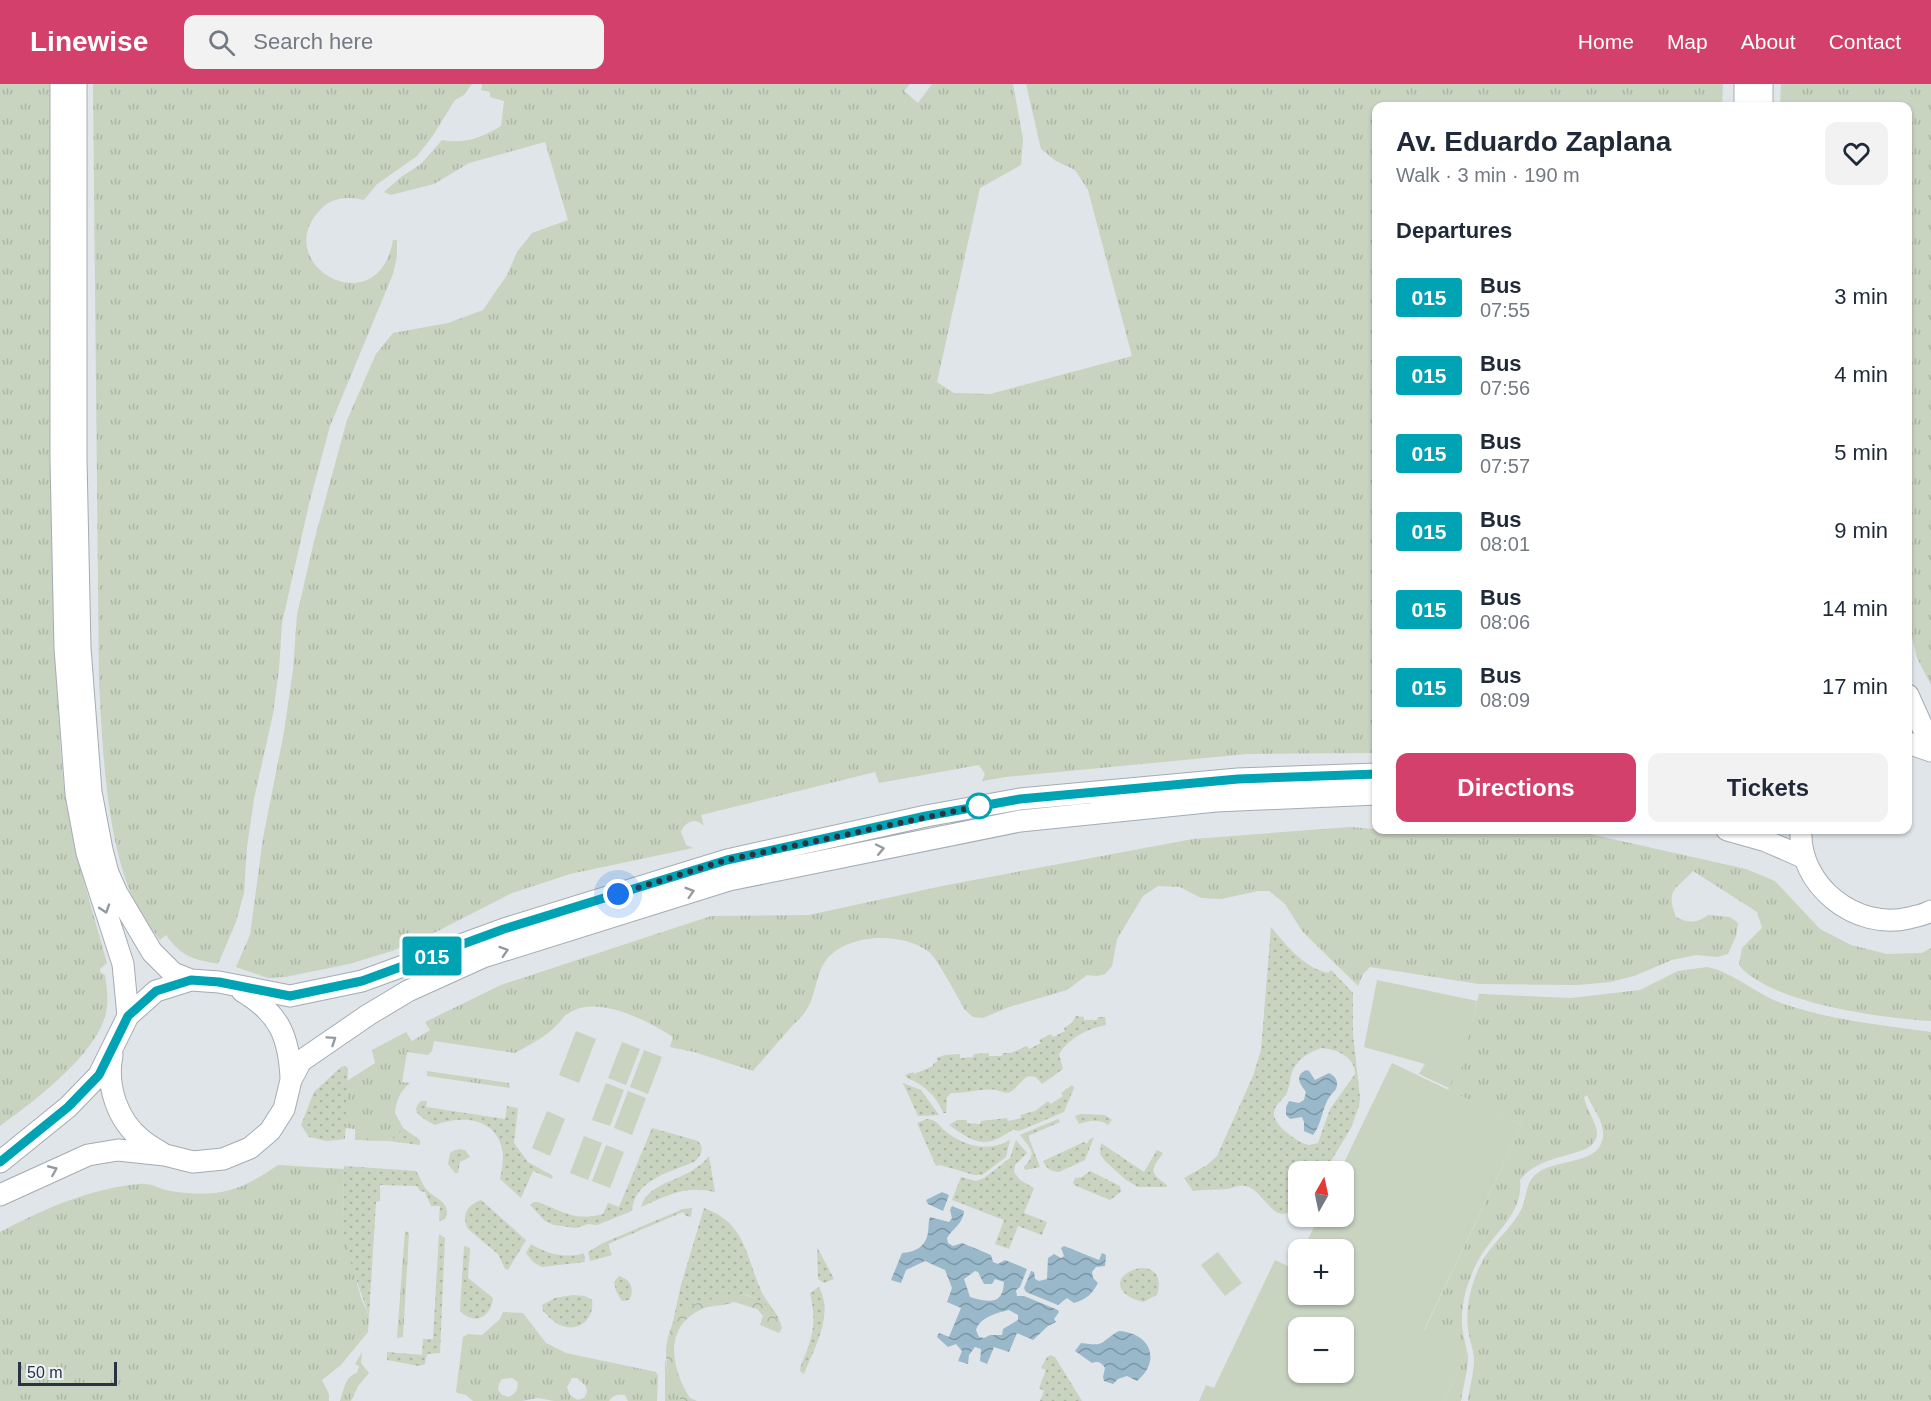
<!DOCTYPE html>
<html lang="en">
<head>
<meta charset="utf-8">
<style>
	:root { --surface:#fff; --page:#f2f2f3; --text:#1f2937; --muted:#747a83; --accent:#d2406b }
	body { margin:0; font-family:Arial,sans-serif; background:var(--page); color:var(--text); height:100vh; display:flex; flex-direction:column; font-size:22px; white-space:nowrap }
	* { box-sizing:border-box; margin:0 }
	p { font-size:20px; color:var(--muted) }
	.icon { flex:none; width:33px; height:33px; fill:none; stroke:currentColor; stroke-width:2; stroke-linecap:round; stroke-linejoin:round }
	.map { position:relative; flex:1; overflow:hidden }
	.sheet { position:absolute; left:1372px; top:18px; width:540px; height:732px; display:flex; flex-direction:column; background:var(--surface); border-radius:12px; box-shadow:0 2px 4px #0004 }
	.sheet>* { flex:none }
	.badge { padding:0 12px; border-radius:4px; font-size:21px; line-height:39px }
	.needle { width:39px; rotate:9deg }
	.buttons { position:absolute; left:1288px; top:1077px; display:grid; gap:12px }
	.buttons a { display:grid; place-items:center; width:66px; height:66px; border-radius:12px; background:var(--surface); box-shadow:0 2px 4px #0004; font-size:30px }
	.scale { position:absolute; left:18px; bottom:15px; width:99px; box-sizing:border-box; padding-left:6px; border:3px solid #283441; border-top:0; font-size:16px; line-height:21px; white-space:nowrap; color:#283441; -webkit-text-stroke:4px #eff3f7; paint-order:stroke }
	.you { position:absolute; width:30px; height:30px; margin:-15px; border:4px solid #fff; border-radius:50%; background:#1a73e8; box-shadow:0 0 0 9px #1a73e833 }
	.map>.badge { position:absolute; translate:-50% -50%; box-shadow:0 0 0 3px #fff }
	h2 { padding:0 24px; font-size:22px; line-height:54px }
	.round { display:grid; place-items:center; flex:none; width:63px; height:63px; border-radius:12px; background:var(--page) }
	.overview { display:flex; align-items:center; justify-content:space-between; height:102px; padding:0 24px }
	h1 { font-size:28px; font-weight:700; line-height:45px }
	.action { display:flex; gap:12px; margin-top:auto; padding:12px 24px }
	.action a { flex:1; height:69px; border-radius:12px; background:var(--accent); color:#fff; font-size:24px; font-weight:700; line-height:69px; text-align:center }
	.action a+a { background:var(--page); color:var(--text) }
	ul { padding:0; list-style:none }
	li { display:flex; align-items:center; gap:18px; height:78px; padding:0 24px }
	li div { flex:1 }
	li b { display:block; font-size:22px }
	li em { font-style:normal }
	li .badge { min-width:66px; font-weight:700; text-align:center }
	header { display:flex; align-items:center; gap:36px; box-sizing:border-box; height:84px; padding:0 30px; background:var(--accent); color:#fff }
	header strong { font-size:28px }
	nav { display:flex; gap:33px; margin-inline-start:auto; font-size:21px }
	.search { width:420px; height:54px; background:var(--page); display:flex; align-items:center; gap:15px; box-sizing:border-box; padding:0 21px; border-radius:12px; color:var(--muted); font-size:22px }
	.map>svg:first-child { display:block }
	.grass { fill:url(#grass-tufts); fill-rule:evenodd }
	.forest { fill:url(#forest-crowns) }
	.park { fill:#c8d3c0; fill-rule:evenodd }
	.garden { fill:url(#garden-dots); fill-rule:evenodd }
	.water { fill:url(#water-waves); fill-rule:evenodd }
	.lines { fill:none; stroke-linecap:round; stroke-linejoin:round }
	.secondary-casing { stroke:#a4acb3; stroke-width:23 }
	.secondary { stroke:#fff; stroke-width:21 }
	.oneway { stroke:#949aa0 }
	.line-casing { stroke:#fff; stroke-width:14 }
	.line { stroke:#00a3b4; stroke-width:9 }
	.walk { stroke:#283441; stroke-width:6; stroke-dasharray:0 10.8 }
	.stop-dot { fill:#fff; stroke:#00a3b4; stroke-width:3 }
</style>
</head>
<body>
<header>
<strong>Linewise</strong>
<div class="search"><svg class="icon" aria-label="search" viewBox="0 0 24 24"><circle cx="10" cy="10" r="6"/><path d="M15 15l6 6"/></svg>Search here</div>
<nav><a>Home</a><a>Map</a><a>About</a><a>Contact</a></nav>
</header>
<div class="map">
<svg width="1931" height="1317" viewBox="0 0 1931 1317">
	<defs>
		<pattern id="grass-tufts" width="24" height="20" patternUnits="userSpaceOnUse" patternTransform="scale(1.5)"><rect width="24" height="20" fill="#c8d3c0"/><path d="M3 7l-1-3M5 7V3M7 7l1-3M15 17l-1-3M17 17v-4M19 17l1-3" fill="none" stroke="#acb6a6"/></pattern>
		<pattern id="forest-crowns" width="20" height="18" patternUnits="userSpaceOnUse" patternTransform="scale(1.5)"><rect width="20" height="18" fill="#c8d3c0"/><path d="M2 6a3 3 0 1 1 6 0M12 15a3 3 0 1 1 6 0" fill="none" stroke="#acb6a6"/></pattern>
		<pattern id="garden-dots" width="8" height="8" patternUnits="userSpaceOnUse" patternTransform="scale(1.5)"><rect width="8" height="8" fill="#c8d3c0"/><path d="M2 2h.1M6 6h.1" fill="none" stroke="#acb6a6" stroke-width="1.8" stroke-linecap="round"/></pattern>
		<pattern id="water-waves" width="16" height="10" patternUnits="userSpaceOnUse" patternTransform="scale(1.5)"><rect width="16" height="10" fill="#99b8ca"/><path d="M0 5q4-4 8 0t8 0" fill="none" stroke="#7d96a6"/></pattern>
	</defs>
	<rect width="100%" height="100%" fill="#dfe5e9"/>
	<path class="grass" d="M0,0H52L59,621C60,656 61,692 68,727C77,778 93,828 107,879L100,885L101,889L105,891C107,904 109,920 105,933C92,974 34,1017 0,1042Z
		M93,0H472L464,11L455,16L432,53L417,72L376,101L364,116C349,112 332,113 321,125C267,180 378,243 393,156H397V172L393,190L330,342L309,420L282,539L279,585L273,630L254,715L247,763L244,809L236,838L218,880C193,875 182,873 166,851L160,856C154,847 146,839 141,830C106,768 103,668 99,598Z
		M482,0H910L904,7L918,19L932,0H1013L1023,55L1021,81L980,104L937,298L954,309L990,310L1132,272L1088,106L1075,86L1056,77L1041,65L1026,0H1723L1722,22H1377V669L1247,670L1006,693L982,697L985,690L979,681L879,699L875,688L701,731L704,742C695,733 686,737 681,748L686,761L693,764L570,790L512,809L426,853L392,867L349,880L285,893L268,894L236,883L250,851L263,754L284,648L293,586L297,531L314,457L347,336L376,270L393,249L448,239L483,226L507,191L517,168L532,149L568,136L545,58L469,79L434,100L391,111L384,108L401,93L421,80L442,56C465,60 481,54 501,42L504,17L490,13V8L481,6Z
		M1781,0H1931V601L1917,574L1908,537V22H1780Z
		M1350,743L1439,750L1539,748L1590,750L1746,785L1775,797L1820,845L1851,861L1887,870L1922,869L1931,864V937C1882,934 1771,920 1739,881L1742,864L1762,844L1757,828L1693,787C1676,806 1665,805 1676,833C1688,839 1696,840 1708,831L1730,833L1738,839L1736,852L1728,870L1717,873L1696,871L1672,876L1634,892L1610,898L1578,901L1479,900L1370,883L1363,890L1358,902L1302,847L1285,820L1269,807H1258L1221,815L1201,814L1180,803L1158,802L1143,812L1117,855L1112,882L1105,890L1097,892L1087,891L1067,906L1009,923L983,934L973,933L965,926C958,914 937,874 929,868C903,848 849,849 827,875C815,890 817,909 807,925C804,931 797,937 792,942C779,957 766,972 753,987L694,968L670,963L673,953C648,937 595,908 566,931C562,933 561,938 557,941C546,953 529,961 515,969L434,957L432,967L428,971L407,968L402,998L410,999C400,1007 396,1017 395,1029L403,1044L389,1057L355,1056V1045L345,1044L347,997L375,979L372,966L406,948L412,957L430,946L425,938L501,901L711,832L809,831L947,801L1193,755Z
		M1707,883C1735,889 1754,909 1781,919C1829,936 1881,941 1931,948V1317H1468C1469,1304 1474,1290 1474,1276C1474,1266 1469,1255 1468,1245C1465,1220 1473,1192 1486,1171C1496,1156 1511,1144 1520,1128C1528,1114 1524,1097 1539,1088C1554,1077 1591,1079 1600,1062C1610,1043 1594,1028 1587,1011L1584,1013C1586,1025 1596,1037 1597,1049C1597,1057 1591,1063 1583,1066C1562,1074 1535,1076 1520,1096C1523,1127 1500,1143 1484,1167C1477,1177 1472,1188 1468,1200C1462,1218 1460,1235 1464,1254C1465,1260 1467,1265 1468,1272C1468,1287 1463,1302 1461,1317H1444L1467,1267L1424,1247L1522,1041L1448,1006L1455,988L1459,990L1479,910L1571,914L1640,906L1678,887Z
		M427,987L509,999L510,1004L427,992Z
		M278,1081L344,1085L343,1145L361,1214L369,1232L368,1248L341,1281L322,1296L329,1310V1317H0V1148C44,1125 88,1105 139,1100C150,1098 159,1105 170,1107C217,1114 239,1108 278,1081Z
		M405,1147L409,1149L403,1253L397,1254Z
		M503,1228L523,1229L546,1259L566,1269L656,1288L658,1292L657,1317H628L625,1311C618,1310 613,1311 609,1317H554L538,1314L522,1317H473L466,1311L457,1309L456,1307L463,1253L468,1250L482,1251L500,1235ZM512,1294L517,1297C519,1305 516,1309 509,1313L502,1311L498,1306L499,1300L502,1295ZM572,1294H577L586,1302L587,1308L584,1314L578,1316L570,1311L567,1303Z
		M362,1268L361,1279L369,1289L358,1302L351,1317H340C344,1306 345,1292 357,1289L359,1282L355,1280Z
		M665,1275L668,1288L682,1317H665Z"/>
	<path class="forest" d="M736,1209C749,1211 763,1216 772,1226C777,1231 778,1238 782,1244L779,1249L760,1241L763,1232L757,1225L734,1218C722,1223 709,1220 698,1227C663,1246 672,1286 690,1314L697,1317H682C661,1294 659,1242 687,1224C703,1214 719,1214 736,1209Z"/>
	<path class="park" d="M1377,896L1477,917L1460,990L1455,989L1449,1004L1419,990L1425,980L1364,963Z
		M576,947L596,955L579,999L559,991Z
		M622,958L640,965L626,1001L608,994Z
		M644,966L662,973L648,1010L630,1003Z
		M1392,979L1522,1041L1424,1246L1467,1267L1444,1317H1199L1206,1301L1214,1304L1275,1176L1294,1185L1299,1174V1210H1344V1166L1303,1165L1319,1133L1344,1132V1088L1340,1087ZM1299,1244H1344V1288H1299Z
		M606,999L624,1006L610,1042L592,1036Z
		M628,1007L646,1014L632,1051L614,1044Z
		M547,1027L565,1035L550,1072L532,1064Z
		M584,1052L602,1059L588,1096L570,1089Z
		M606,1061L624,1068L610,1104L592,1097Z
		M1218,1168L1242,1199L1225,1212L1201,1181Z"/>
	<path class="garden" d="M1271,843C1287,862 1303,883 1328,889L1331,886L1353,909V950L1360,1014L1359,1022L1351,1044L1325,1087L1299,1088V1119C1275,1149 1266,1107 1246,1102C1239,1100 1234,1104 1227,1105C1216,1106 1205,1105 1193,1107L1184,1094L1207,1081L1217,1072L1253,992L1261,966ZM1321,964C1336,965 1355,972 1355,990L1330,1025L1318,1059C1318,1059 1310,1061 1309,1061C1299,1060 1271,1040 1274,1028C1275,1020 1283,1016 1287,1009C1289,1003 1290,997 1291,991C1295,976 1308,969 1321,964Z
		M1076,932L1084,933V936H1097L1098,933H1105L1106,941C1087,945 1070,953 1059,970L1063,985L1042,1000L1036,993L1028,992C1022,996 1016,1005 1010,1008C1005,1010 1001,1007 996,1006C981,1004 966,1010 951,1009L947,1013L946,1029H943C937,1012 923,1000 907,994L905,991L913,988L914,990L933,982V980L938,977L936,974L945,971L960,970V974L973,973L974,970L989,969V972H1002L1003,969H1011L1027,962L1029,965L1041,959L1039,956L1051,950L1053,953L1065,947L1064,944L1072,939Z
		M345,982L348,984L345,1055L327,1057L309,1053L301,1041L314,1008L341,983Z
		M903,999L921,1006L939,1031L918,1032Z
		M1072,1001L1074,1004L1064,1028L1019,1047L1012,1046C985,1065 976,1060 949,1041L957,1036H967V1039L980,1040L981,1037L1007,1034L1008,1037L1021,1034L1020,1031L1035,1027L1048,1017L1051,1020L1063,1012L1061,1009Z
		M421,1017H427L426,1023L505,1035L507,1022L518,1024L514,1059L528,1078L553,1092L552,1095L533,1087L521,1114L500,1095C502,1084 505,1072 501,1061C492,1032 458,1032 435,1041C425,1035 408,1029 421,1017Z
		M1081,1030L1105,1031L1112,1036L1108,1041C1101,1035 1088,1036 1079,1040L1075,1032Z
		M927,1035C936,1036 937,1039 943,1045C962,1062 988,1069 1010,1056L1006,1073L982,1091H974L940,1081L936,1082L917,1039Z
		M1058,1035L1060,1038L1028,1052L1040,1083L1025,1086L1024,1083C1039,1067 1029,1064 1020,1051Z
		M403,1044L420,1056V1061L389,1057Z
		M652,1044L698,1057C705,1065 701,1072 694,1078C670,1088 634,1096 632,1127L597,1141L588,1140L576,1144L554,1141L545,1137L530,1121L534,1118H537C563,1127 575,1138 603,1130L608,1119L619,1123Z
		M1094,1053L1085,1076L1059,1088C1051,1088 1046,1084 1043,1077L1084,1058L1087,1060L1089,1056Z
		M1016,1056L1027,1069L1015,1081L1014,1088L1020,1096L1034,1104L1024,1129L1047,1138L1042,1151L1018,1142L1009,1165L995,1160L1004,1136L952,1116L961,1093L976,1097L984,1094L1010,1074Z
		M1101,1059L1144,1088L1157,1066L1163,1069C1151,1086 1148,1088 1167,1101V1103H1138L1126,1096L1105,1077L1100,1070Z
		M461,1065L466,1067L470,1073L460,1078L458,1089H455L448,1080L450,1069L455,1066Z
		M709,1072L715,1108C685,1101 668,1111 641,1123C649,1095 688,1099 709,1072Z
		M344,1082L416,1087C420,1092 421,1099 426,1105C434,1115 453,1118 445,1135L439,1137L440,1122H431L425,1108L420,1107L417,1102L380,1101V1117L376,1118L369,1232L352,1183L343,1145Z
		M1090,1087L1120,1102L1121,1108L1110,1116L1074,1101L1073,1099L1075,1094L1082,1093Z
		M481,1116L526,1156L508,1186L505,1185L498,1170L468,1145C461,1131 467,1121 481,1116Z
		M692,1124L691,1133L686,1132L683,1128L608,1160L612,1171L590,1177L588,1168L603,1159L683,1125Z
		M704,1124C745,1139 745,1169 760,1204C766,1220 777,1225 782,1244C775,1235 774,1225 763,1219C746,1208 742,1209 723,1213C697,1219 684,1218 671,1246L681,1201Z
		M439,1150L445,1154L440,1269L428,1270L426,1273L425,1280L419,1282L387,1276V1268L422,1271L423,1255H433Z
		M531,1160C546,1170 567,1175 584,1169L585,1178L542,1183L533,1178L526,1169Z
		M464,1162L470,1164L468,1194L493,1214C491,1233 475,1242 460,1227Z
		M817,1163L834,1195L824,1199L818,1195Z
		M1140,1184C1157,1183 1162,1196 1157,1211L1143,1218C1116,1212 1110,1191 1140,1184Z
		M619,1192C631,1195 635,1206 629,1216L622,1217L616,1207L614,1198Z
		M819,1203C834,1232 815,1262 804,1290L800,1287L801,1281C813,1253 817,1240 810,1209Z
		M573,1211L585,1212L592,1216C595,1237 576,1250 558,1240C552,1237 547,1231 543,1227L542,1221L555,1214Z
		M1051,1271L1055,1273L1082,1317H1040L1044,1307L1039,1304L1046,1286L1041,1284L1047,1273Z"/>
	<path class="water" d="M1306,986L1309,987L1315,996L1329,989C1334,992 1337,994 1337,1000C1337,1006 1334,1007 1330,1012C1322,1023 1322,1040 1313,1051L1304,1047V1038L1302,1033L1290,1035L1286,1031V1023L1289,1017L1299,1019L1304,1016L1306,1008C1300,1000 1294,992 1306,986Z
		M942,1108L949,1111L943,1127L928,1120L926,1116Z
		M952,1122L964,1127C963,1140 952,1145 947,1154L948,1159L953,1162L962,1159L991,1171L993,1178L998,1180L1005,1176L1027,1185L1020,1203L1016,1206L1017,1212H1024L1058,1226L1059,1228L1054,1235L1056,1238L1048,1242L1033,1256L1017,1249L1009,1268L994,1263L987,1280L980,1277L981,1265L975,1263L969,1271L968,1280L958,1277L962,1267L956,1260L948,1263L937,1253L939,1249L949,1253L961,1224L947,1218L952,1204L945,1186L925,1177L906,1186L901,1199L891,1196L902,1169C915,1168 926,1163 928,1148C929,1142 928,1139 930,1133L949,1138L952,1134L950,1126ZM975,1187L978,1188L984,1200H992L995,1195L1004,1198C1003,1222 988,1218 970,1213L964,1195ZM1009,1226L1018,1231V1236L1003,1245L1002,1251H990L984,1254L979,1253L976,1246C980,1233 997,1229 1009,1226Z
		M1064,1162L1099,1176L1102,1169L1106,1171L1105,1182L1096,1183L1092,1188L1093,1194L1098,1199C1092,1210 1087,1215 1074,1219L1067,1214L1058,1221L1026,1208L1024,1204L1031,1187L1034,1188L1035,1195L1039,1197L1047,1195L1048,1174L1054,1170L1061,1174L1064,1172L1061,1164Z
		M1119,1247C1150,1249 1162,1276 1137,1297L1127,1292L1118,1295L1113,1300L1104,1297L1103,1293L1105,1284C1101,1278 1098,1277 1092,1279L1075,1267L1081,1259C1107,1263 1099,1258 1119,1247Z"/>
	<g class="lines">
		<g class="secondary-casing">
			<path id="secondary" d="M61,0V375L65,564L76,710L87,769L123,880L128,932
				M76,0V375L80,564L91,708L102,766L108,789L117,809L152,868L173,889L191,896L219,898L290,912L362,897L504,845L727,776L926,732L1020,715L1238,695L1377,690
				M1745,22V0
				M1762,22V0
				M1908,611L1931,662
				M1908,659L1931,667
				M1727,746L1766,757L1805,774
				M1801,746C1798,801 1856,847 1909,834C1916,832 1924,831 1931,827
				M242,907C279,929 289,952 291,994
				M112,971C106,1002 117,1036 142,1056C148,1061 155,1065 162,1069
				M0,1078L68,1023L99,991L128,932L156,907L191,896
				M0,1111L88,1071L118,1066L165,1071L193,1078L223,1075L250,1064L270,1047L284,1025L291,996L301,977L368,931L408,907L483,873L729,796L1020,737L1216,717L1377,710"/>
		</g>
		<use href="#secondary" class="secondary"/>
	</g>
	<defs><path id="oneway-chevron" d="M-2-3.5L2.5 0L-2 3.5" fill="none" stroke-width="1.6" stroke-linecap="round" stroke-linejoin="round" transform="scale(1.5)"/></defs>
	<g class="oneway">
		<use href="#oneway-chevron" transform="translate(880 765) rotate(-12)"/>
		<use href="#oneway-chevron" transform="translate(690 808) rotate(-17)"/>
		<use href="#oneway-chevron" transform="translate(105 825) rotate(72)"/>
		<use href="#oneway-chevron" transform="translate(504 867) rotate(-18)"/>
		<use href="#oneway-chevron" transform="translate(332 956) rotate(-34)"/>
		<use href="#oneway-chevron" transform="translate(53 1086) rotate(-23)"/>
	</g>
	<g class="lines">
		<g class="line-casing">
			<path id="line" d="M0,1078L68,1023L99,991L128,932L156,907L191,896L219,898L290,912L362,897L504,845L727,776L926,732L1020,715L1238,695L1377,690"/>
		</g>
		<use href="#line" class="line"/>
		<path class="walk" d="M618,810L727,776L979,722"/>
	</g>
	<circle class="stop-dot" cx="979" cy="722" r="12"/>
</svg>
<div class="buttons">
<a><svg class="needle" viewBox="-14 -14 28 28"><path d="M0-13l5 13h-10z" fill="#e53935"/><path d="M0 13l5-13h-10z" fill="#747a83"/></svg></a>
<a>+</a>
<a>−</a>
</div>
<div class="scale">50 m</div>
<div class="you" style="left:618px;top:810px"></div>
<b class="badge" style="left:432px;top:872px;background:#00a3b4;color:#fff">015</b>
<section class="sheet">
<div class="overview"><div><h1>Av. Eduardo Zaplana</h1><p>Walk · 3 min · 190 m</p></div><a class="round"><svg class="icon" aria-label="heart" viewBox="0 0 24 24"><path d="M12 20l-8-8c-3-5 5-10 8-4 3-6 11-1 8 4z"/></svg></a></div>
<h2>Departures</h2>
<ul>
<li><span class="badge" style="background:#00a3b4;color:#fff">015</span><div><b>Bus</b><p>07:55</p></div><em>3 min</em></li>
<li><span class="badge" style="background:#00a3b4;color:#fff">015</span><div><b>Bus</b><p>07:56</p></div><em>4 min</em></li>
<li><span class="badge" style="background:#00a3b4;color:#fff">015</span><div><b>Bus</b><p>07:57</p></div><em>5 min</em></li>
<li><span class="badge" style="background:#00a3b4;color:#fff">015</span><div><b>Bus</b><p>08:01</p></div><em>9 min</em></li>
<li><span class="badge" style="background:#00a3b4;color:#fff">015</span><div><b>Bus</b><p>08:06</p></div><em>14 min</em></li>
<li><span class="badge" style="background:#00a3b4;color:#fff">015</span><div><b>Bus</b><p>08:09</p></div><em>17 min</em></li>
</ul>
<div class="action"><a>Directions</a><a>Tickets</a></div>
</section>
</div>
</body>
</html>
